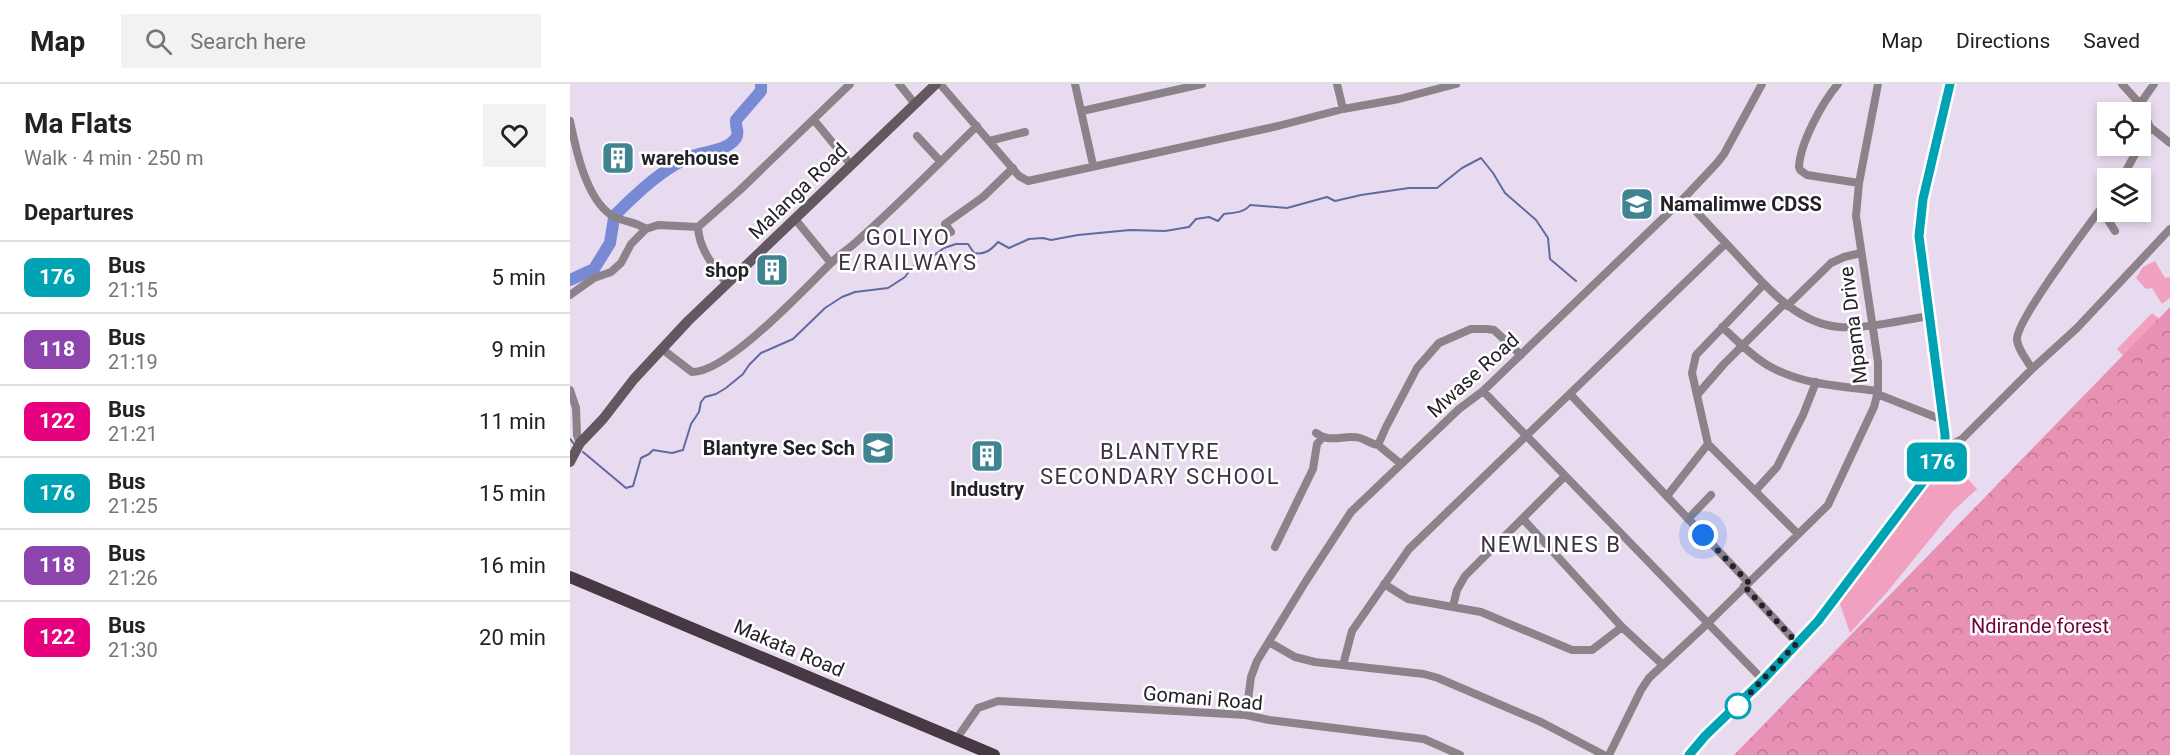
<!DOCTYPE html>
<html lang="en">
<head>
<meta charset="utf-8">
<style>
	:root { --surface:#fff; --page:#f2f2f2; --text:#222; --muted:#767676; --line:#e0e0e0 }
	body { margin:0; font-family:Roboto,sans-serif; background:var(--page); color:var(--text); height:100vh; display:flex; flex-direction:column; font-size:22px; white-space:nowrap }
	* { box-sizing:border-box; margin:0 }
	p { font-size:20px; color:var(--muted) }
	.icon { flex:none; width:33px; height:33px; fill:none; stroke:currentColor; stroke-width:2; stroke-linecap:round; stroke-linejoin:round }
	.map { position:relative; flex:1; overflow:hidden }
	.details { display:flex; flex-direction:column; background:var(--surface); width:570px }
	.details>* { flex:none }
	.badge { padding:0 12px; border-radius:9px; font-size:21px; line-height:39px }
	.controls { position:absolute; left:1527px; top:18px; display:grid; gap:12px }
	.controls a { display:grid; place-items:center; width:54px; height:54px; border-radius:0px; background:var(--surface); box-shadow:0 3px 9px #0003; font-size:30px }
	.you { position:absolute; width:30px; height:30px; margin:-15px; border:4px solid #fff; border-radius:50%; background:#1a73e8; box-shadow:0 0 0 9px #1a73e833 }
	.map>.badge { position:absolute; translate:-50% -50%; box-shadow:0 0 0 3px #fff }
	h2 { padding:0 24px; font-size:22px; line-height:54px }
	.round { display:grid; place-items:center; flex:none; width:63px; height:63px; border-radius:0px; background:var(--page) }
	.summary { display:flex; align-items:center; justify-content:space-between; height:102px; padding:0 24px }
	h1 { font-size:28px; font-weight:700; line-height:45px }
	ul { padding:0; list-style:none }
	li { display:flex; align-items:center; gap:18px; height:72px; padding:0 24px; border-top:2px solid var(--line) }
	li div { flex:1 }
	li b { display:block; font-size:22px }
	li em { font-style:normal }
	li .badge { min-width:66px; font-weight:700; text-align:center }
	header { display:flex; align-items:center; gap:36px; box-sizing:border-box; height:84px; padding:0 30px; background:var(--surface); border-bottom:2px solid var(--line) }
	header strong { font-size:28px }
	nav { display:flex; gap:33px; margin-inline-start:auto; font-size:21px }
	.search { width:420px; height:54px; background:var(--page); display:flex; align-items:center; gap:15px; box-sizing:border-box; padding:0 21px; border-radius:0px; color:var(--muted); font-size:22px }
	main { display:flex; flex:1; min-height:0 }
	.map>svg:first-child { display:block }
	.grass { fill:#f1a0bf }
	.forest { fill:url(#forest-crowns) }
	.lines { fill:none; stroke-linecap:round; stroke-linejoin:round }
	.stream { stroke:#606aa1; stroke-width:2 }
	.river { stroke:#798ad5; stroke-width:12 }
	.street { stroke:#8b8389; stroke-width:8 }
	.secondary { stroke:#635760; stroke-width:10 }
	.primary { stroke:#463943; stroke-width:12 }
	.line-casing { stroke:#fff; stroke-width:14 }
	.line { stroke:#00a3b4; stroke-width:9 }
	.walk { stroke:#252128; stroke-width:6; stroke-dasharray:0 10.8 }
	.stop-dot { fill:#fff; stroke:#00a3b4; stroke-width:3 }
	.labels { text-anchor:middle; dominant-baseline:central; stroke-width:5; stroke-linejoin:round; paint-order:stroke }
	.poi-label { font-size:20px; font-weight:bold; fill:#252128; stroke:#fff; text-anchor:start }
	.street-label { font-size:20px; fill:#252128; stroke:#fff }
	.park-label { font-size:20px; fill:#6f023f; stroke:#fff }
	.quarter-label { font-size:22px; letter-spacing:1.5px; fill:#3c3242; stroke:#fff }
</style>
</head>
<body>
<header>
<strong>Map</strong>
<div class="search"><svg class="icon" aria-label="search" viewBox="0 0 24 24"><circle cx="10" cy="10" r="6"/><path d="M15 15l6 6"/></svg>Search here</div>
<nav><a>Map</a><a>Directions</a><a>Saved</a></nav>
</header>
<main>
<section class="details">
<div class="summary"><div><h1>Ma Flats</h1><p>Walk · 4 min · 250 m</p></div><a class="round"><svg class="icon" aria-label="heart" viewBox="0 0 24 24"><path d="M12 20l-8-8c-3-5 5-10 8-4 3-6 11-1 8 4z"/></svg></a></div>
<h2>Departures</h2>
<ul>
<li><span class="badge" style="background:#00a3b4;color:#fff">176</span><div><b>Bus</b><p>21:15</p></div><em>5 min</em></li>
<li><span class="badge" style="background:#8e44ad;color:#fff">118</span><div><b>Bus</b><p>21:19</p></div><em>9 min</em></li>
<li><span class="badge" style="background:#e6007e;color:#fff">122</span><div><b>Bus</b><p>21:21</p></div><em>11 min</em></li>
<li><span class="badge" style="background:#00a3b4;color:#fff">176</span><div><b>Bus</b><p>21:25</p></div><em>15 min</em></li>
<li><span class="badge" style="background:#8e44ad;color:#fff">118</span><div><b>Bus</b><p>21:26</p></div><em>16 min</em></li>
<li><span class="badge" style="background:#e6007e;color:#fff">122</span><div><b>Bus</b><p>21:30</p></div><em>20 min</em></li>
</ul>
</section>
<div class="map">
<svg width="1600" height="671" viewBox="0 0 1600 671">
	<defs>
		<pattern id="forest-crowns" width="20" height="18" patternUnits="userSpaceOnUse" patternTransform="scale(1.5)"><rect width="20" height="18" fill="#e991b4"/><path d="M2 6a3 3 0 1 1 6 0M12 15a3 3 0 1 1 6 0" fill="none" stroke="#bd7692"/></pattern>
	</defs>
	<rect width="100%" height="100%" fill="#e8dbef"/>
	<path class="grass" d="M1585,177L1595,194L1600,193V214L1592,220L1582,204L1576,205L1566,194L1573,183Z
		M1582,229L1600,243L1591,314L1547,265Z
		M1378,373L1407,405L1383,427L1318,507L1280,549L1269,517L1325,447Z"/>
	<path class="forest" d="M1600,223V671H1164Z"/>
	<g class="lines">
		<path class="stream" d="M0,355L5,361
			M13,368L56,404L63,402L71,374L79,370L83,366L102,369L113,366L121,340L129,328L131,318L135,313L146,310L156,304L173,290L179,281L191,269L223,255L255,224L272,213L285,208L318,204L335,193L342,183L355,178L374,164L386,160H398L404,169C415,171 421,166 428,158L439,164L459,155L473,154L481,156L508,151L560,146L595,147L619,143L626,135L639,133L648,137L654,130C662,129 674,129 680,121L717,124L757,113L765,117L791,111L839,104H867L892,84L911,74L923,89L935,109L966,136L978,154L980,175L1006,197"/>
		<path class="river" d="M45,131C67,109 94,83 123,72C136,67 157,67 166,54C170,49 165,43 166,36L191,7V0
			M0,196L24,185L40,159L44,134"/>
		<path class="street" d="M329,0L345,20
			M370,0L449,92L458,97L708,42L773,25L829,15L886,0
			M505,0L523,81
			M767,0L773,25
			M1268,0C1252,19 1230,59 1229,83L1230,86L1237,91L1289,99
			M1552,0L1570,20L1580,43L1600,59
			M1570,20L1584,0
			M512,27L632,0
			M244,36L281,81
			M0,37C6,66 16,114 41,131C52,138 65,137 76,145
			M347,52L370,77
			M419,57L455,48
			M1552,94L1580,43
			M1114,114C1131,133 1149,152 1167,171C1195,201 1225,239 1269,243C1297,245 1332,236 1360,232
			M1531,125L1545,147
			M225,135L261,179
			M381,148L375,140L413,113L443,84
			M157,200C144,182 129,166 128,143L170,106L280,0
			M1194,200L1126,271L1122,289L1138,360L1228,450
			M0,211L24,194L41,188L51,179L61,160L76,145L88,141L128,143
			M1217,222L1261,179L1274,173L1291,169
			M1152,243C1167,256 1181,272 1199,282C1232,301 1271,302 1308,307
			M92,265L122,288C157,289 235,204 261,179C268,172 277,166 285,159C327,122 367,81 407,42
			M1462,285C1457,276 1448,266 1447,256C1445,237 1522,137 1538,115
			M0,306L6,324L7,351L10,359
			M913,307L1193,596
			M1000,310L1178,498
			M1307,310L1373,336
			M1127,311L1154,280L1215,219
			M746,349C760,360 775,350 790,354C797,356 801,360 808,361
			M1375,364L1392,355L1462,285L1507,244L1600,145
			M831,380L808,361L816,343L847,284L869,259L901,245H917L924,246L951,271
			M1186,406L1207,383L1233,331L1246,298
			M1097,412L1138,360
			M953,435L1052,543L1092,580
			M1118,435L1141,411
			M705,463L743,385L747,360L752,354
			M814,500L838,515L911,528L1002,566H1022L1052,543
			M1174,502L1227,559
			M883,522L887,506L895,492L994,393
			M699,558L725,573L745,578L854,590L868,594L971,638L1034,671
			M773,581L782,547L839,465L1156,159
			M676,631L681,593L687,577L736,497L781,428L889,325L913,307L1114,114L1147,79L1154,70L1192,0
			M387,654L408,624L428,617L676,631L699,636L854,655L890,671
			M1039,671L1071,606L1079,594L1137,540L1258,421L1304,323L1308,307V278L1286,132L1289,99L1308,0"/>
		<path class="secondary" d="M0,378L10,359L33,335L64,295L118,237L366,0
			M1119,671L1135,652L1193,596L1248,537L1359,390L1375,364V351L1349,152L1354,110L1380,0"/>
		<path class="primary" d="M0,493L424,671"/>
	</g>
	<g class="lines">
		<g class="line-casing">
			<path id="line" d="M1119,671L1135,652L1193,596L1248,537L1359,390L1375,364V351L1349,152L1353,115L1380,0"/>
		</g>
		<use href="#line" class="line"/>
		<path class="walk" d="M1133,451L1178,498L1174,502L1227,559L1168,622"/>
	</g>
	<defs>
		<g id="building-square" transform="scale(1.725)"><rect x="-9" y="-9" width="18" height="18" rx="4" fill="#408492" stroke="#fff"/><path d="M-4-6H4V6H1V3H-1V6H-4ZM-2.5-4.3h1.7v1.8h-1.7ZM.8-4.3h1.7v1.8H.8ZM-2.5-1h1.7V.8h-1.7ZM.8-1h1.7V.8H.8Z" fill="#fff"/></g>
		<g id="school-square" transform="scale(1.725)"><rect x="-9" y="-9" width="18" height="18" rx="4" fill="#408492" stroke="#fff"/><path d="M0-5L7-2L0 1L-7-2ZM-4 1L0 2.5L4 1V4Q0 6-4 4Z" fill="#fff"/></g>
	</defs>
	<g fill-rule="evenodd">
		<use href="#building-square" x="48" y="74"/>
		<use href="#school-square" x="1067" y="120"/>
		<use href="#building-square" x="202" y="186"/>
		<use href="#school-square" x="308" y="364"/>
		<use href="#building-square" x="417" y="372"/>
	</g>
	<circle class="stop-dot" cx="1168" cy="622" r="12"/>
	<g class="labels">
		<g class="poi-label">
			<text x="71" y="74">warehouse</text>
			<text x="1090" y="120">Namalimwe CDSS</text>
			<text x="179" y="186" text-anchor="end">shop</text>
			<text x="285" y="364" text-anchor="end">Blantyre Sec Sch</text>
			<text x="417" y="405" text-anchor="middle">Industry</text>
		</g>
		<g class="street-label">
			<text transform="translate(228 107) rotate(-44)">Malanga Road</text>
			<text transform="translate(1283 241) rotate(-97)">Mpama Drive</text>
			<text transform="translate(903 291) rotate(-42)">Mwase Road</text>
			<text transform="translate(219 564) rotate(23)">Makata Road</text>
			<text transform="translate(633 614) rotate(5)">Gomani Road</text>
		</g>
		<g class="park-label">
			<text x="1470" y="542">Ndirande forest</text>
		</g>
		<g class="quarter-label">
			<text x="338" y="153">GOLIYO<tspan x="338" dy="25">E/RAILWAYS</tspan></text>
			<text x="590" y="367">BLANTYRE<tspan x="590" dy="25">SECONDARY SCHOOL</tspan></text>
			<text x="981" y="460">NEWLINES B</text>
		</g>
	</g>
</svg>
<div class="controls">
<a><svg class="icon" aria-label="locate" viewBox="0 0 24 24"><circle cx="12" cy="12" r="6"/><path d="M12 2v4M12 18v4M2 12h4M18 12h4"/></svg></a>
<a><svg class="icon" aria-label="layers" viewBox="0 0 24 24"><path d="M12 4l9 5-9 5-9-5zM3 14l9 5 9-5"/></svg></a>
</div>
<div class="you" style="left:1133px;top:451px"></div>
<b class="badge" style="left:1367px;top:378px;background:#00a3b4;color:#fff">176</b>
</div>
</main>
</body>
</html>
